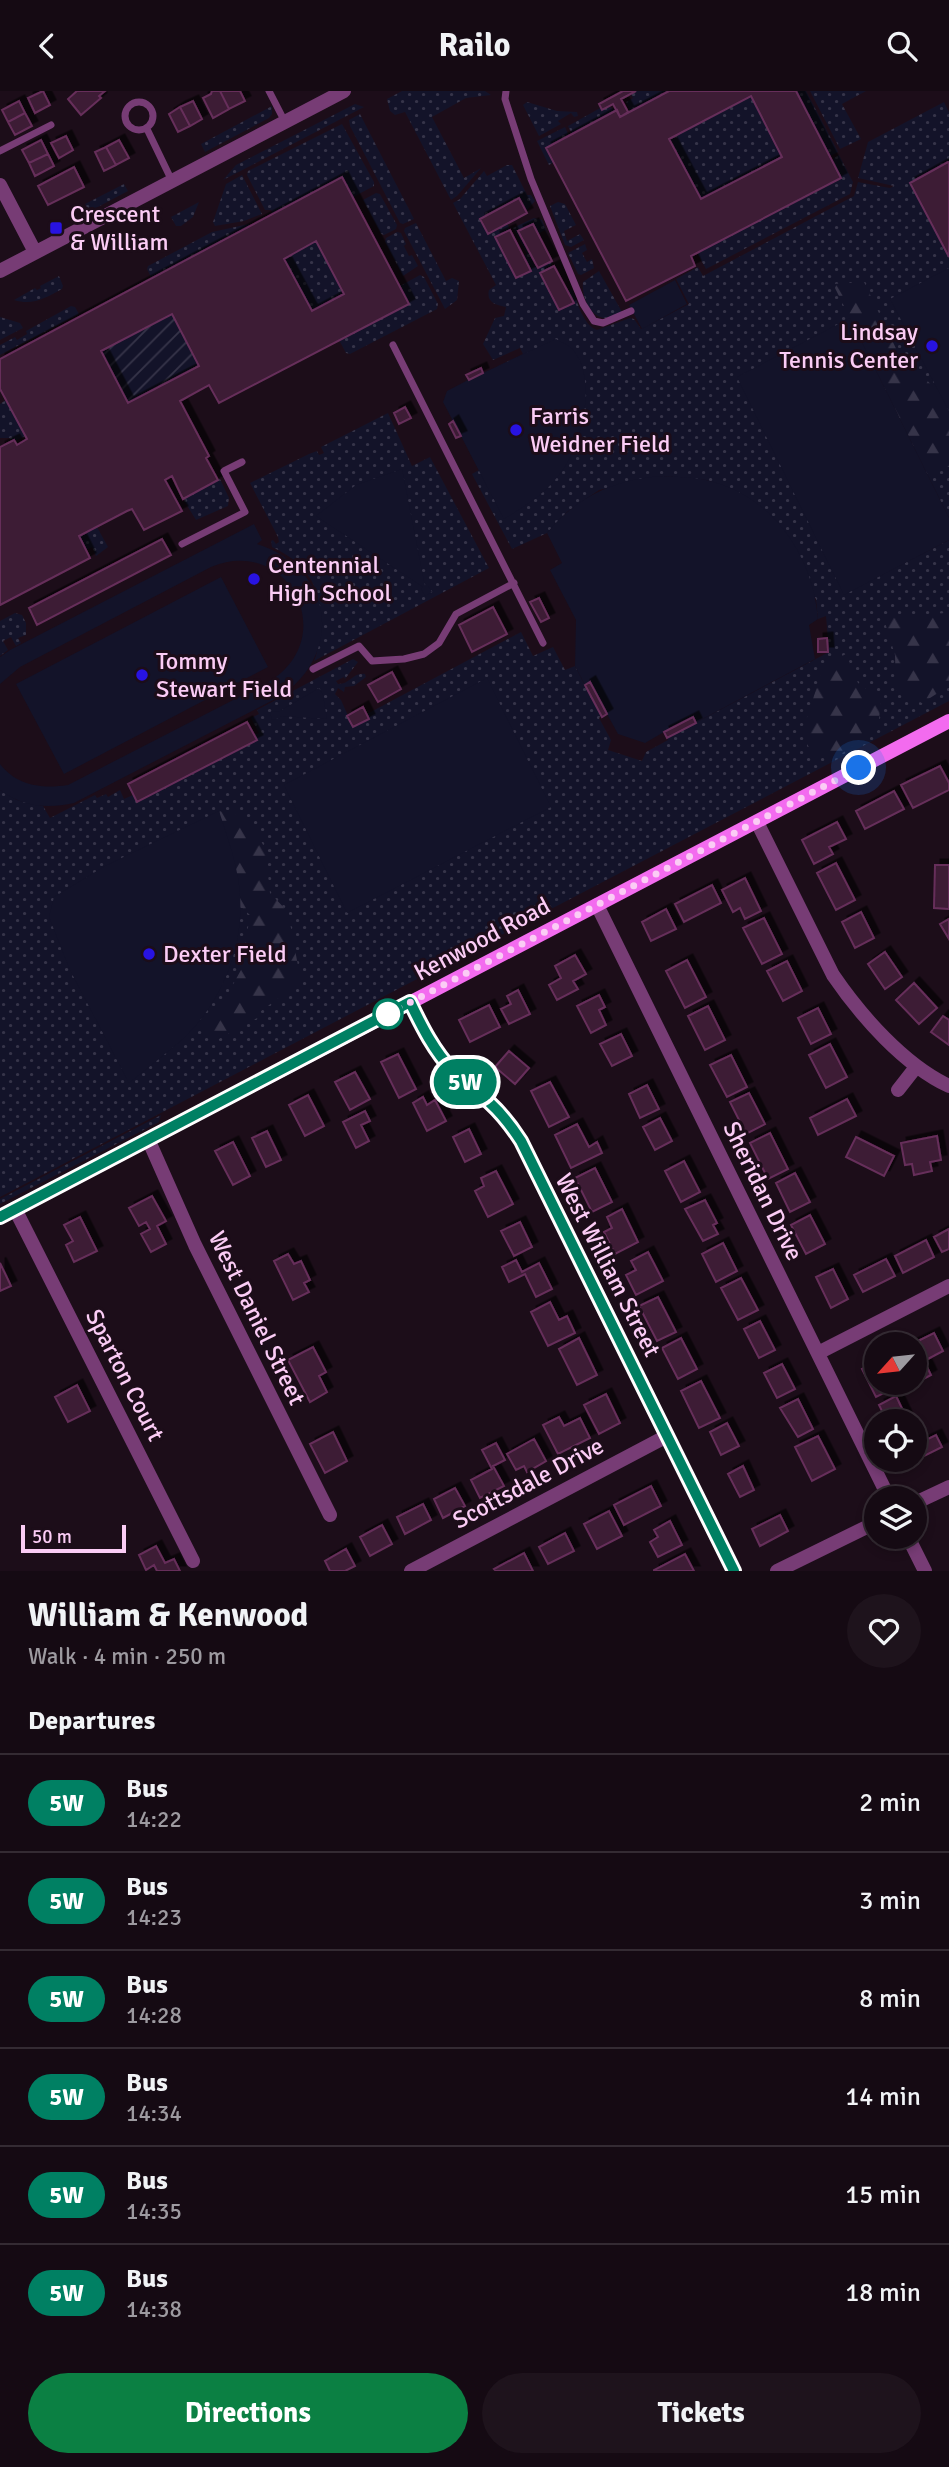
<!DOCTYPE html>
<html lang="en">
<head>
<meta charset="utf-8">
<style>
	:root { --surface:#150a13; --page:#1e131c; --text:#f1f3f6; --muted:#9d9aa0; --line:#342b33; --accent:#0b8043 }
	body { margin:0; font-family:Signika,sans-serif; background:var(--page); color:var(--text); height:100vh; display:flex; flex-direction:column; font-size:26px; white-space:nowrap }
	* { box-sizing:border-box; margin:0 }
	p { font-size:23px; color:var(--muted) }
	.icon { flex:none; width:38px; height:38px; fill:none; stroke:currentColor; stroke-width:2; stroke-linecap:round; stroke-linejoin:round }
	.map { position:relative; height:1480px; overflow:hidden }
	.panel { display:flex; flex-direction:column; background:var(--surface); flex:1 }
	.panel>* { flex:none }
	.badge { padding:0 14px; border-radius:23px; font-size:24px; line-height:46px }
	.needle { width:46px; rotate:243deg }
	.tools { position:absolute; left:864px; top:1241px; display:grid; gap:14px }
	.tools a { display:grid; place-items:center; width:63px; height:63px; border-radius:50%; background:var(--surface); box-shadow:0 4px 10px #0003,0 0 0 2px var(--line); font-size:35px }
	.scale { position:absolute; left:21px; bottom:18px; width:105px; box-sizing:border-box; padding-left:7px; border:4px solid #fbccf5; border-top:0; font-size:19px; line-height:24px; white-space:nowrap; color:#fbccf5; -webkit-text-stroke:5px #1c0d19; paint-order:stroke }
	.you { position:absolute; width:35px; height:35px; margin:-18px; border:5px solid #fff; border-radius:50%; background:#1a73e8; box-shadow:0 0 0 10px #1a73e833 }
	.map>.badge { position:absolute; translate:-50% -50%; box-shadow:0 0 0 4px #fff }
	h2 { padding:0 28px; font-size:26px; line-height:63px }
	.round { display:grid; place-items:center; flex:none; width:74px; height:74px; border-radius:37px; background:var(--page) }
	.head { display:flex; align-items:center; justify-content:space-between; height:119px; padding:0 28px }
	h1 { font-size:33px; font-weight:700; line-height:52px }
	.action { display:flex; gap:14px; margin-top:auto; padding:14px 28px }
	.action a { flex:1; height:80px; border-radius:42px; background:var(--accent); color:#fff; font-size:28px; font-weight:700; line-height:80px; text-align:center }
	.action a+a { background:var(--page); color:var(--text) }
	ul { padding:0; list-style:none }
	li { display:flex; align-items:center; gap:21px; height:98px; padding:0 28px; border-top:2px solid var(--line) }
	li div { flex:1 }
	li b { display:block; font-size:26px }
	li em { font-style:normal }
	li .badge { min-width:77px; font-weight:700; text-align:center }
	header { display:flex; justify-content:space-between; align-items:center; height:91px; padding:0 28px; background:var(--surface); font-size:32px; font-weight:700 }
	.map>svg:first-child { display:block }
	.grass { fill:url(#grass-dots) }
	.forest { fill:url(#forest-firs) }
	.garden { fill:url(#garden-furrows) }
	.pitch { fill:#131329 }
	.building { fill:#3c1b35; stroke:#662f5a; stroke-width:2; fill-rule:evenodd; filter:url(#shadow) }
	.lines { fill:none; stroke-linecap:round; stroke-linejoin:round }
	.lane { stroke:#773c75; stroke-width:7 }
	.street { stroke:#773c75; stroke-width:14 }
	.secondary { stroke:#f36bef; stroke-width:14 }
	.line-casing { stroke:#fff; stroke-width:16 }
	.line { stroke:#008063; stroke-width:10 }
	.walk { stroke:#fbccf5; stroke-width:7; stroke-dasharray:0 12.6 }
	.poi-dot { fill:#2813e1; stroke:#1c0d19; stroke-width:2.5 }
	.stop-dot { fill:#fff; stroke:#008063; stroke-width:3.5 }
	.labels { text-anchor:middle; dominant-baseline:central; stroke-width:6; stroke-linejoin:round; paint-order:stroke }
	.poi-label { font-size:24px; fill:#fbccf5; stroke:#1c0d19; text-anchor:start }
	.street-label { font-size:24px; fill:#fbccf5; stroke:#1c0d19 }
</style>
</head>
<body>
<header><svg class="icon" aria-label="back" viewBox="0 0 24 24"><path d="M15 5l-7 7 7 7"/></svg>Railo<svg class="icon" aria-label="search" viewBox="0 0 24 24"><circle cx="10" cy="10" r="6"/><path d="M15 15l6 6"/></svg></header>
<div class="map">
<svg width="949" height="1480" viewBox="0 0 949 1480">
	<defs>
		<pattern id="grass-dots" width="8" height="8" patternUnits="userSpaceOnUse" patternTransform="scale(1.75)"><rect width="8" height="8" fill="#131329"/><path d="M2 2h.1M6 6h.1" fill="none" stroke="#363449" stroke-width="1.8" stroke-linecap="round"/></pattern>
		<pattern id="forest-firs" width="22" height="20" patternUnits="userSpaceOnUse" patternTransform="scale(1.75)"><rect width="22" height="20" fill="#131329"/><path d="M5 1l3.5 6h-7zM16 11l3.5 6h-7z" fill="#363449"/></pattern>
		<pattern id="garden-furrows" width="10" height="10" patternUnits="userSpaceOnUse" patternTransform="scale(1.75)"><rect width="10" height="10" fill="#131329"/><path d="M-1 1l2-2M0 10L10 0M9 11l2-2" fill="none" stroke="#363449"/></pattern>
		<filter id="shadow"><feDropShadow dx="5.5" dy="-5.5" stdDeviation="0" flood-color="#0009"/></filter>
	</defs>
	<rect width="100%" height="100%" fill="#1c0d19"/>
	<path class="grass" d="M402,0H485L491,4L466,7L432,26L464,87L481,77L457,105L451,109L405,21L395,24L390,20L387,8Z
		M634,0H669L630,20L626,11L633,7L630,2Z
		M796,0H806L838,61L830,65Z
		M810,0H866L842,13L861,48L840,58Z
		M751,5L782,66L701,108L669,48Z
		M527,11L557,20L577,21L578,25L574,26L571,22L558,30L561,33L539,45L523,14Z
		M944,11L949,21V427L850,227L844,503L949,449V610L0,1106V699L17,709L43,715L50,727L95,704L97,707L106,703L108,706L120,699L124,708L133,704L138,711L256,650L254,644L259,642L251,627L259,623L257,619L353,568L358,571L345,588L344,586L336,590L338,593C349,594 353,581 365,583L366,586L354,595L345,596L344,601L338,597L335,603L341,609L353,636L369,628L367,623L521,541L533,565L553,556L565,579L575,575L601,625L599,627L611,649L608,659L642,670L646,661L668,649L667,647L829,561L826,525L818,528L816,508L729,397L706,389L663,385L599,399L567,421L547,442L512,458L472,383L479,379L468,358L498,275L523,263L520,257L493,269L483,253L495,227L504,225L506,216C496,214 486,212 489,199L496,194L453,112L460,108L484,80L487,85L507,74H512L527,104H531L535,110L526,120L518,107L480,128L488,142L507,132L510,139L495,147L516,187L530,179L523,165L527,163L513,137L534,127L542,129L549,147L545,139L538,143L533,133L519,140L537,177L551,170L559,219L573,212L568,200L572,198C578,212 583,234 597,239L630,227L634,228L641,238L689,213L676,188L698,176L703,185L854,105L858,91L890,97L894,95L858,87L868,51Z
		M355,13L364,16L223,89L236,74Z
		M272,15V23L269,27L205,61L201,53Z
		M602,16H610L615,20L572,43L568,35Z
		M360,23L414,128L403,133L400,132L350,35L349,29Z
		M342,33L374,91V95L353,106L341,86L273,123L271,119H265L247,84L248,80Z
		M565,36L569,45L547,57L554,71L549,74L537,50Z
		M839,64L853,91L850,103L706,178L697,162L841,88L833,71L834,67Z
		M242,84L262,123L244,130L215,135L213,131L226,93Z
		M124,93L128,100L96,117L88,118L85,113Z
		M376,102L380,103L397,134L396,138L384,144L381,143L363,109Z
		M199,111L193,126L181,135H176L171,126Z
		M558,111L565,113L576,134L564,140L567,150L580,143L584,149L571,156L565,154L550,115Z
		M416,132L446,190L452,187L459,190L457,209L445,218L404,140L405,137Z
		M249,133L250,135L151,186L147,178L148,175L212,141Z
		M397,141L401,142L406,153L404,155L409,165L412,164L418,175L403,185L385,151L386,147Z
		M316,150L344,203L312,220L284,168Z
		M585,153L587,159L582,162L587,171L592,168L594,177L581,184L578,183L568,162Z
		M599,180L622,221C617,223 611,227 605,227C590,227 581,204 583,191Z
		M420,184L424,186L438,213L437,218L350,263L346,262L339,249L409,213L400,195Z
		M59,185L63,195L62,198C45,207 33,215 14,209L35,197L37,199L41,197L40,195Z
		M71,215L75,216L79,223L0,264V254L15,246L17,249L27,243L26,240Z
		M0,226L20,232L23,237L0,249Z
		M6,309L25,345L15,350L9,347H0V313Z
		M388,322L412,375L430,366L489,477L314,570C318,561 318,552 319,543C324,501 311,474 272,456L271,450L273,449L276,453L279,451L278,446L250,392L309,363L317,360L319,364L324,362L321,356Z
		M220,388L229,407L228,415L196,429L183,408Z
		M97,436L108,456L96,465L92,456L86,459L79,445Z
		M15,522L22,524L26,532V544L18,547L21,552L16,555L11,546L3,550L8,559L0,565V530Z
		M161,1024L159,1031L0,1113V1108Z"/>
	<path class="forest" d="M864,191L902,270L920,282L939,302L949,320V375L929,386L833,193Z
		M949,522V595L922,612L896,599L895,564L883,525Z
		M846,563L858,592L881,608L878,639L833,668L812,663L802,642L824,574Z
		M219,720L246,725L265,757L270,802L288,821L301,891L258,922L259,926L215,950L203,935L225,908L241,879L250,824L240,815L238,788Z"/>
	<path class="garden" d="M172,223L199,275L128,312L101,260Z"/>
	<path class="pitch" d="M949,177V320L890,208Z
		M675,189L687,213L642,238L629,214Z
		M850,227L949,427V449L844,504L737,286Z
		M556,248C562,252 570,254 574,260C598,291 581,357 559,384C544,404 525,415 504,428L461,345L456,347L449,333L453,330L443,311L447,300L468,289L466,284L481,277L483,282Z
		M402,378L425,495H428L432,501L425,505L421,498L423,496L316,425L356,394Z
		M663,385C677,386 692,386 706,389C772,404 813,464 818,528L809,534L815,568L667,647L664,641L645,652L618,643L607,623L602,626L575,575L576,529L550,479L562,472L547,442C577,405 616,388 663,385Z
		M254,433L262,449L257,453C332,476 346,562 279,606L74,712C48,718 22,716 0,699V673C17,695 42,698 68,694L270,590C341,545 288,444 211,476L20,576L0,593V566L10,559Z
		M221,486L268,576L64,683L16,593Z
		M487,587L551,716L347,822L284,694Z
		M319,597L323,604L327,628L280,625V627L272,629L270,621L280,620Z
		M219,720C226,742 234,764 238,787C248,846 226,907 183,948C166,963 147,977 129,992L70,879L49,826L54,806L105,775Z"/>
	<path class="building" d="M43,0L50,14L35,22L28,7Z
		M77,0H105L99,5L101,7L81,24L68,8Z
		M212,0H220L229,18L213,27L203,7L211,3Z
		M220,0H240L245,10L229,18Z
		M623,0H636L621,8L628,21L620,26L613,13L602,19L599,13Z
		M669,0H796L841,87L691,165L695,175L626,210L546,57L617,19L620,26ZM751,5L782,66L701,108L669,48Z
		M19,10L25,22L8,31L2,19Z
		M193,10L202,28L190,35L180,16Z
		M180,16L190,35L178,41L169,23Z
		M25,22L32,35L15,44L8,31Z
		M66,45L73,59L59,67L51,52Z
		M41,49L48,63L29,72L22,59Z
		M119,49L129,67L116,74L106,56Z
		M106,56L116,74L104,80L95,61Z
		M48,63L54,75L35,85L29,72Z
		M948,71H949V166L910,92Z
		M74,76L84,96L48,114L38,95Z
		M342,86L409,213L219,312L209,294L180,310L209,365L206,367L218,389L183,408L172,385L165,389L182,420L144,439L132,418L127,420L79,445L90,467L0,514V356L14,349L17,354L27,348L0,298V268ZM316,150L344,203L312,220L284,168ZM172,223L199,275L128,312L101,260Z
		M519,107L527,122L488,143L480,128Z
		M533,133L552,170L538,177L518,140Z
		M510,139L531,180L516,187L495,146Z
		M554,175L574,212L559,219L540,182Z
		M481,277L483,282L469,289L466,284Z
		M405,316L411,327L399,333L394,322Z
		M453,330L461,345L456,347L449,333Z
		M162,448L171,464L37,534L29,517Z
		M539,507L549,527L541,531L530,511Z
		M493,516L507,543L472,561L459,534Z
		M827,547L828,561H818V548Z
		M392,581L401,598L378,611L368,594Z
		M590,591L607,623L602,626L585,594Z
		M363,616L369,628L353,636L347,625Z
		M693,626L696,632L667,647L664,641Z
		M247,631L257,649L137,711L128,693Z
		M940,675L949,692V699L913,717L901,694Z
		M894,700L904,718L865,738L856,720Z
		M837,731L846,748L829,756L833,763L814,773L802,749Z
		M836,772L855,809L836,819L817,782Z
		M935,774H949V818L934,817Z
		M745,787L761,820L745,828L740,817L733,821L722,799Z
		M712,794L721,812L684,831L675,813Z
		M666,818L676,838L651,850L642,831Z
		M861,821L874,847L855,857L842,831Z
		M764,827L782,863L762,873L743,837Z
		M949,828V848L940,833Z
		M885,861L902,886L885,898L868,873Z
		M575,864L586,883L573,890L578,898L557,909L549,894L561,887L555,875Z
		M687,869L706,906L685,917L666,880Z
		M787,870L802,900L783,910L767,880Z
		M914,892L937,917L919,933L896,909Z
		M518,899L530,923L509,933L501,918L511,913L507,905Z
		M599,904L605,916L599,919L606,934L591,942L577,915Z
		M489,914L500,936L470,951L459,929Z
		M708,915L725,949L705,959L688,925Z
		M818,917L831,943L811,953L798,927Z
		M943,925L949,929V954L931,941Z
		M621,943L632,965L612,975L600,953Z
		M830,953L847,986L826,997L809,964Z
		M509,960L529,977L515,993L495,976Z
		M398,963L416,998L399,1007L381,971Z
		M731,964L747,996L727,1006L710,974Z
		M355,981L370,1008L350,1019L335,991Z
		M550,991L569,1026L549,1036L531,1000Z
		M647,994L659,1018L640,1027L629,1003Z
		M749,1002L765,1033L746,1043L730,1011Z
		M308,1004L324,1035L305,1045L289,1014Z
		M423,1006L427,1014L435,1009L446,1030L427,1040L413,1012Z
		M847,1008L856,1025L818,1044L810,1027Z
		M365,1020L370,1030L361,1034L369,1050L356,1057L343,1031Z
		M660,1027L672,1050L655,1059L643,1036Z
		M577,1033L589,1056L597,1051L602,1062L571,1077L555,1044Z
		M469,1038L481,1063L465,1071L453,1046Z
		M267,1040L281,1069L266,1076L252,1047Z
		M770,1042L788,1078L768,1088L750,1052Z
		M937,1045L941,1069L930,1071L932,1080L914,1084L912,1073L905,1074L901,1052Z
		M856,1046L894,1065L884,1085L846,1066Z
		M233,1051L250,1085L233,1094L215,1060Z
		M684,1070L700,1101L681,1111L665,1080Z
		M595,1077L612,1111L592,1121L575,1087Z
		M496,1080L513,1113L488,1126L475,1100L484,1095L481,1087Z
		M795,1082L810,1111L790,1121L776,1092Z
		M152,1105L166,1130L157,1135L166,1153L151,1161L141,1143L150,1138L146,1131L139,1135L129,1117Z
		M705,1109L717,1132L713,1134L718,1143L703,1150L685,1118Z
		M622,1118L638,1151L615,1163L604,1141L612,1137L607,1126Z
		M810,1124L825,1153L806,1163L791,1134Z
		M80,1126L97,1160L74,1171L66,1154L73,1150L64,1134Z
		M520,1131L532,1156L514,1165L501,1140Z
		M949,1138V1158L942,1161L934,1146Z
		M926,1149L934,1166L903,1182L895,1165Z
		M723,1152L737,1180L716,1191L702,1163Z
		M648,1161L663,1190L636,1204L626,1184L636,1179L631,1170Z
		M288,1163L294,1173L301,1170L310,1189L304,1192L309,1201L293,1209L274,1170Z
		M886,1168L895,1185L863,1201L854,1184Z
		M516,1169L522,1181L539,1172L552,1198L536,1206L525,1183L509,1191L502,1176Z
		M0,1172L11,1195L0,1200Z
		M833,1178L848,1208L831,1217L816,1186Z
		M741,1187L758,1219L738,1229L721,1197Z
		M658,1206L676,1241L657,1250L639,1215Z
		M550,1211L559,1229L567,1225L575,1242L548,1255L531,1221Z
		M760,1230L775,1259L759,1267L744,1238Z
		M934,1242L943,1260L924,1270L931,1284L916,1292L915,1273L919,1271L915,1264V1253H912Z
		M579,1247L597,1284L577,1294L559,1258Z
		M681,1247L697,1278L678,1288L662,1257Z
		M313,1256L326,1281L319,1285L327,1301L310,1311L288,1269Z
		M877,1270V1292L902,1293L876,1306L862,1278Z
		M782,1273L795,1298L777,1307L764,1282Z
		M701,1290L720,1327L699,1337L681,1300Z
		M77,1294L90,1320L68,1331L55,1306Z
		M606,1303L620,1332L599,1343L584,1314Z
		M896,1305L908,1330H887L879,1314Z
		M798,1308L813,1338L798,1346L780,1317Z
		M559,1326L564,1335L580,1327L590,1347L558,1363L543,1334Z
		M727,1332L739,1355L721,1364L710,1341Z
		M333,1341L347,1370L325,1382L310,1353Z
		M917,1341L922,1351L936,1344L942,1356L910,1372L908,1368H915V1342Z
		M818,1345L835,1378L812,1390L795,1356Z
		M534,1348L546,1370L527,1381L524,1375L516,1379L507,1363Z
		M496,1352L505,1369L493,1375L504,1395L480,1407L471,1389L492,1378L482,1359Z
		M743,1375L754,1399L740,1406L728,1383Z
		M651,1395L661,1415L624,1434L614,1414Z
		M455,1397L465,1415L443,1427L434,1408Z
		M423,1413L431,1429L405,1443L397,1426Z
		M609,1420L622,1445L597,1458L584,1433Z
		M780,1424L788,1440L760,1455L752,1438Z
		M670,1430L682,1454L658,1466L650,1451L658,1446L654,1439Z
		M382,1434L392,1453L370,1465L360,1446Z
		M565,1442L574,1460L548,1473L539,1456Z
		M156,1455L165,1472L174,1468L180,1480H157L154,1474L146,1479L139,1464Z
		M346,1458L355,1475L345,1480H330L325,1470Z
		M524,1462L533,1480H496L494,1478Z
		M685,1463L694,1480H654V1479Z"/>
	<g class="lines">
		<path class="lane" d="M269,0L285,31
			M506,0L505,8L531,88L583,213L594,230L603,232L631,220
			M125 25a14 14 0 1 1 28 0a14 14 0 1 1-28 0Z
			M147,38L172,90
			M0,60L51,34
			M393,254L543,552
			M182,453L245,421L224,380L242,371
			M313,578L359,555L372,570L404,568L424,563L439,552L456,523L514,492"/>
		<path class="street" d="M0,94L35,161
			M0,180L344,0
			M757,731L833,884C861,925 904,974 949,995
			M597,814L889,1407
			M410,911C422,936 434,960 453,980C464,992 478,1001 490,1012C502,1023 512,1036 521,1050L734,1480
			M898,999L916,976
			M148,1048L195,1154L330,1424
			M15,1118L193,1470
			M818,1262L949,1195
			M915,1412L949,1396
			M908,1446L925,1480
			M411,1480L667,1345
			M777,1480L877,1431"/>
		<path class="secondary" d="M0,1126L949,630"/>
	</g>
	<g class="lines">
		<g class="line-casing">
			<path id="line" d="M0,1126L410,911C422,936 434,960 453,980C464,992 478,1001 490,1012C502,1023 512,1036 521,1050L734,1480"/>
		</g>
		<use href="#line" class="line"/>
		<path class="walk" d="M388,923L859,677"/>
	</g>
	<g class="poi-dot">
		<rect x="49" y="130" width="14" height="14" rx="3.5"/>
		<circle cx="932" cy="255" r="7"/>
		<circle cx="516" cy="339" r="7"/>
		<circle cx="254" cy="488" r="7"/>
		<circle cx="142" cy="584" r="7"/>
		<circle cx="149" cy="863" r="7"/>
	</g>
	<circle class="stop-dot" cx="388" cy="923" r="14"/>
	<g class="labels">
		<g class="poi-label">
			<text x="70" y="123">Crescent<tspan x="70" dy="28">&amp; William</tspan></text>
			<text x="918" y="241" text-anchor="end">Lindsay<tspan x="918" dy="28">Tennis Center</tspan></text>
			<text x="530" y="325">Farris<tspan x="530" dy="28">Weidner Field</tspan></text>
			<text x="268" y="474">Centennial<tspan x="268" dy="28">High School</tspan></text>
			<text x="156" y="570">Tommy<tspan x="156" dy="28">Stewart Field</tspan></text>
			<text x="163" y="863">Dexter Field</text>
		</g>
		<g class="street-label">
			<text transform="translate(482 848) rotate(-28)">Kenwood Road</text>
			<text transform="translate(763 1100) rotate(64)">Sheridan Drive</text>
			<text transform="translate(608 1174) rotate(63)">West William Street</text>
			<text transform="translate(257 1227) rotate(64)">West Daniel Street</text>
			<text transform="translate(125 1284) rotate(63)">Sparton Court</text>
			<text transform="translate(528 1392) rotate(-28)">Scottsdale Drive</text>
		</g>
	</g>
</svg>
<div class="tools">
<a><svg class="needle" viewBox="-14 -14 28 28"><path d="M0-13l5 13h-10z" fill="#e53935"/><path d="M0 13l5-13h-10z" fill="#9d9aa0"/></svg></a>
<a><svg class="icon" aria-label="locate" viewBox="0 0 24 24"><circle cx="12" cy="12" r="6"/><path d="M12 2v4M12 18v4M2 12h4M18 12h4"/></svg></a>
<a><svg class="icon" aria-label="layers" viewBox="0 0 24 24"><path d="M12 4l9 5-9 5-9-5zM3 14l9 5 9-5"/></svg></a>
</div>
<div class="scale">50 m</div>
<div class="you" style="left:859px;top:677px"></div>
<b class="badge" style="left:465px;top:991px;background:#008063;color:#fff">5W</b>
</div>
<section class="panel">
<div class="head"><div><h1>William &amp; Kenwood</h1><p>Walk · 4 min · 250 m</p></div><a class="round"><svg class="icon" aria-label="heart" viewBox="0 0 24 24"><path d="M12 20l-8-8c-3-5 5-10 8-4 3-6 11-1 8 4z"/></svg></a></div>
<h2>Departures</h2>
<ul>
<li><span class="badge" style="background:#008063;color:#fff">5W</span><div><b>Bus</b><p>14:22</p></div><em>2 min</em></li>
<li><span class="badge" style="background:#008063;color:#fff">5W</span><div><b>Bus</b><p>14:23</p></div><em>3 min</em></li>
<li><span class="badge" style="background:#008063;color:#fff">5W</span><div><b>Bus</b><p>14:28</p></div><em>8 min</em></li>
<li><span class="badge" style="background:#008063;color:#fff">5W</span><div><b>Bus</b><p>14:34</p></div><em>14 min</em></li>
<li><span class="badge" style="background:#008063;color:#fff">5W</span><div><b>Bus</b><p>14:35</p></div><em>15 min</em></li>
<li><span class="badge" style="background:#008063;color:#fff">5W</span><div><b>Bus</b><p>14:38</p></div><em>18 min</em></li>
</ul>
<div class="action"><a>Directions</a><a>Tickets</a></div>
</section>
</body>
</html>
